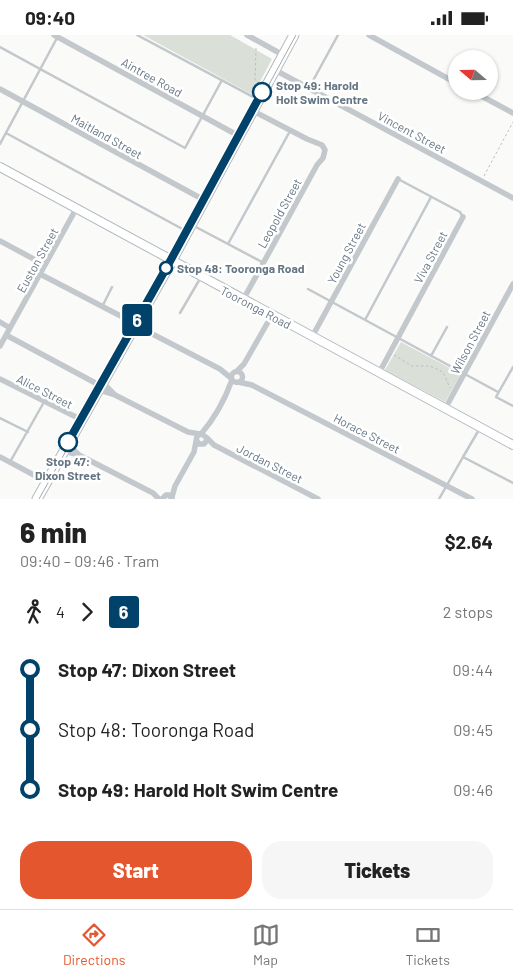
<!DOCTYPE html>
<html lang="en">
<head>
<meta charset="utf-8">
<style>
	:root { --surface:#fff; --page:#f6f6f6; --text:#222; --muted:#767676; --line:#e0e0e0; --accent:#e4572e }
	body { margin:0; font-family:Barlow,sans-serif; background:var(--page); color:var(--text); height:100vh; display:flex; flex-direction:column; font-size:19px; white-space:nowrap }
	* { box-sizing:border-box; margin:0 }
	p { font-size:16px; color:var(--muted) }
	.icon { flex:none; width:28px; height:28px; fill:none; stroke:currentColor; stroke-width:2; stroke-linecap:round; stroke-linejoin:round }
	.map { position:relative; height:464px; overflow:hidden }
	.sheet { display:flex; flex-direction:column; background:var(--surface); flex:1 }
	.sheet>* { flex:none }
	.badge { padding:0 10px; border-radius:4px; font-size:18px; line-height:32px }
	.needle { width:32px; rotate:290deg }
	.buttons { position:absolute; left:448px; top:15px; display:grid; gap:10px }
	.buttons a { display:grid; place-items:center; width:50px; height:50px; border-radius:50%; background:var(--surface); box-shadow:0 1px 4px #0004; font-size:25px }
	.map>.badge { position:absolute; translate:-50% -50%; box-shadow:0 0 0 2px #fff }
	.legs { display:flex; align-items:center; gap:8px; height:55px; padding:0 20px; font-size:16px }
	.legs p { margin-inline-start:auto }
	.head { display:flex; align-items:center; justify-content:space-between; height:85px; padding:0 20px }
	h1 { font-size:28px; font-weight:800; line-height:38px }
	.action { display:flex; gap:10px; margin-top:auto; padding:10px 20px }
	.action a { flex:1; height:58px; border-radius:20px; background:var(--accent); color:#fff; font-size:20px; font-weight:800; line-height:58px; text-align:center }
	.action a+a { background:var(--page); color:var(--text) }
	ul { padding:0 20px; list-style:none }
	li { display:flex; align-items:center; gap:18px; height:60px; font-size:19px }
	li i { display:grid; place-items:center; width:8px; height:100%; margin:0 6px; background:currentColor }
	li i::after { content:''; width:12px; height:12px; margin:-6px; border:4px solid; border-radius:50%; background:var(--surface) }
	li p { margin-inline-start:auto }
	li:first-child i { background:linear-gradient(#0000 50%,currentColor 0) }
	li:last-child i { background:linear-gradient(currentColor 50%,#0000 0) }
	.status { display:flex; justify-content:space-between; align-items:center; height:35px; padding:0 25px; background:var(--surface); direction:ltr }
	.status svg { height:14px; fill:currentColor }
	.tab-bar { display:flex; justify-content:space-around; align-items:center; height:70px; border-top:1px solid var(--line); background:var(--surface); font-size:14px; color:var(--muted) }
	.tab-bar a { display:grid; justify-items:center; gap:2px }
	.tab-bar .selected { color:var(--accent) }
	.map>svg:first-child { display:block }
	.green { fill:#dadfd7 }
	.lines { fill:none; stroke-linecap:round; stroke-linejoin:round }
	.secondary-casing { stroke:#b3babf; stroke-width:10 }
	.primary-casing { stroke:#b5babe; stroke-width:11 }
	.path { stroke:#bbbfc2; stroke-width:1; stroke-dasharray:2.5 2.5; stroke-linecap:butt }
	.service { stroke:#c3c8cc; stroke-width:2.5 }
	.minor { stroke:#c3c8cc; stroke-width:5.5 }
	.secondary { stroke:#fff; stroke-width:8 }
	.primary { stroke:#fff; stroke-width:9 }
	.tram { stroke:#a2aab0; stroke-width:1 }
	.line-1-casing { stroke:#fff; stroke-width:11 }
	.line-1 { stroke:#01426a; stroke-width:8 }
	.stop-1-dot { fill:#fff; stroke:#01426a; stroke-width:2.5 }
	.labels { text-anchor:middle; dominant-baseline:central; stroke-width:5; stroke-linejoin:round; paint-order:stroke }
	.street-label { font-size:12px; fill:#657683; stroke:#fff }
	.stop-label { font-size:12px; font-weight:bold; fill:#657683; stroke:#fff; text-anchor:start }
</style>
</head>
<body>
<div class="status"><b>09:40</b><svg viewBox="0 0 49 12"><path d="M0 12V9h3v3zM5 12V6h3v6zM10 12V3h3v9zM15 12V0h3v12zM26 1h20v11H26zM47 4h2v5h-2z"/></svg></div>
<div class="map">
<svg width="513" height="464" viewBox="0 0 513 464">
	<rect width="100%" height="100%" fill="#fafaf8"/>
	<path class="green" d="M143,0H230L272,24L253,60Z
		M401,307L461,339L445,367L385,335Z"/>
	<g class="lines">
		<g class="secondary-casing">
			<path id="secondary" d="M0,132L513,410"/>
		</g>
		<g class="primary-casing">
			<path id="primary" d="M37,464L169,231L294,0"/>
		</g>
		<path class="path" d="M256,13L255,46L259,48
			M484,141L513,87
			M394,320L412,331H430L443,337L450,353"/>
		<path class="service" d="M137,0L257,64
			M0,12L185,113L222,45
			M309,53L338,0
			M6,98L186,196
			M0,109L57,3
			M398,144L460,177L463,182
			M194,191L262,227
			M228,209L290,96
			M308,254L498,357
			M103,270L112,252
			M180,278L201,242
			M365,285L431,162
			M431,321L447,292
			M513,332L496,362L513,371
			M0,383L28,397
			M463,422L480,393
			M10,427L44,367
			M439,464L463,422L513,448"/>
		<path class="minor" d="M54,0L239,101
			M247,0L283,20
			M369,0L456,48
			M275,35L513,163
			M0,54L204,165
			M472,56L513,78
			M0,206L45,230
			M40,239L136,289
			M243,265L317,130L323,123L325,115L322,110L307,104L253,76
			M0,287L10,293
			M135,290L220,334L231,343
			M6,300L101,351
			M312,302L398,144
			M0,311L76,174
			M237,336L244,329L272,280
			M231.5 342a5.5 5.5 0 1 1 11 0a5.5 5.5 0 1 1-11 0Z
			M379,338L463,182
			M0,344L82,385
			M238,347L252,350L472,464
			M103,348L115,360
			M99,355L115,360L188,397L200,399
			M445,374L513,249
			M201,399C215,383 225,364 232,345
			M207,403L214,410L318,464
			M68,409L79,420
			M64,416L79,420L153,458L159,464
			M0,422L47,447
			M172,462L175,451L194,417L197,401L201,399L206,402L207,405L204,409H199L197,406
			M162,464L166,460H169L172,464"/>
		<use href="#secondary" class="secondary"/>
		<use href="#primary" class="primary"/>
		<path class="tram" d="M39,464L177,218L296,0"/>
	</g>
	<g class="lines">
		<g class="line-1-casing">
			<path id="line-1" d="M68,407L168,230L262,57"/>
		</g>
		<use href="#line-1" class="line-1"/>
	</g>
	<g class="stop-1-dot">
		<circle cx="262" cy="57" r="9"/>
		<circle cx="166" cy="233" r="6"/>
		<circle cx="68" cy="407" r="9"/>
	</g>
	<g class="labels">
		<g class="street-label">
			<text transform="translate(152 42) rotate(29)">Aintree Road</text>
			<text transform="translate(412 97) rotate(28)">Vincent Street</text>
			<text transform="translate(107 101) rotate(29)">Maitland Street</text>
			<text transform="translate(279 178) rotate(-61)">Leopold Street</text>
			<text transform="translate(346 218) rotate(-62)">Young Street</text>
			<text transform="translate(430 222) rotate(-62)">Viva Street</text>
			<text transform="translate(37 225) rotate(-61)">Euston Street</text>
			<text transform="translate(256 272) rotate(28)">Tooronga Road</text>
			<text transform="translate(470 307) rotate(-62)">Wilson Street</text>
			<text transform="translate(45 356) rotate(27)">Alice Street</text>
			<text transform="translate(367 398) rotate(27)">Horace Street</text>
			<text transform="translate(270 428) rotate(27)">Jordan Street</text>
		</g>
		<g class="stop-label">
			<text x="276" y="50">Stop 49: Harold<tspan x="276" dy="14">Holt Swim Centre</tspan></text>
			<text x="177" y="233">Stop 48: Tooronga Road</text>
			<text x="68" y="426" text-anchor="middle">Stop 47:<tspan x="68" dy="14">Dixon Street</tspan></text>
		</g>
	</g>
</svg>
<div class="buttons">
<a><svg class="needle" viewBox="-14 -14 28 28"><path d="M0-13l5 13h-10z" fill="#e53935"/><path d="M0 13l5-13h-10z" fill="#767676"/></svg></a>
</div>
<b class="badge" style="left:137px;top:285px;background:#01426a;color:#fff">6</b>
</div>
<section class="sheet">
<div class="head"><div><h1>6 min</h1><p>09:40 – 09:46 · Tram</p></div><b>$2.64</b></div>
<div class="legs"><svg class="icon" aria-label="walk" viewBox="0 0 24 24"><circle cx="13" cy="4" r="2"/><path d="M13 8l-2 6 4 7M11 14l-3 7M7 12l3-4h3l4 4"/></svg>4<svg class="icon" aria-label="forward" viewBox="0 0 24 24"><path d="M9 5l7 7-7 7"/></svg><b class="badge" style="background:#01426a;color:#fff">6</b><p>2 stops</p></div>
<ul>
<li><i style="color:#01426a"></i><b>Stop 47: Dixon Street</b><p>09:44</p></li>
<li><i style="color:#01426a"></i><span>Stop 48: Tooronga Road</span><p>09:45</p></li>
<li><i style="color:#01426a"></i><b>Stop 49: Harold Holt Swim Centre</b><p>09:46</p></li>
</ul>
<div class="action"><a>Start</a><a>Tickets</a></div>
</section>
<nav class="tab-bar">
<a class="selected"><svg class="icon" aria-label="directions" viewBox="0 0 24 24"><path d="M12 3l9 9-9 9-9-9zM9 14v-3h6M13 9l2 2-2 2"/></svg>Directions</a>
<a><svg class="icon" aria-label="map" viewBox="0 0 24 24"><path d="M3 6l6-2 6 2 6-2v14l-6 2-6-2-6 2zM9 4v14M15 6v14"/></svg>Map</a>
<a><svg class="icon" aria-label="tickets" viewBox="0 0 24 24"><path d="M3 7h18v10H3zM15 7v10"/></svg>Tickets</a>
</nav>
</body>
</html>
